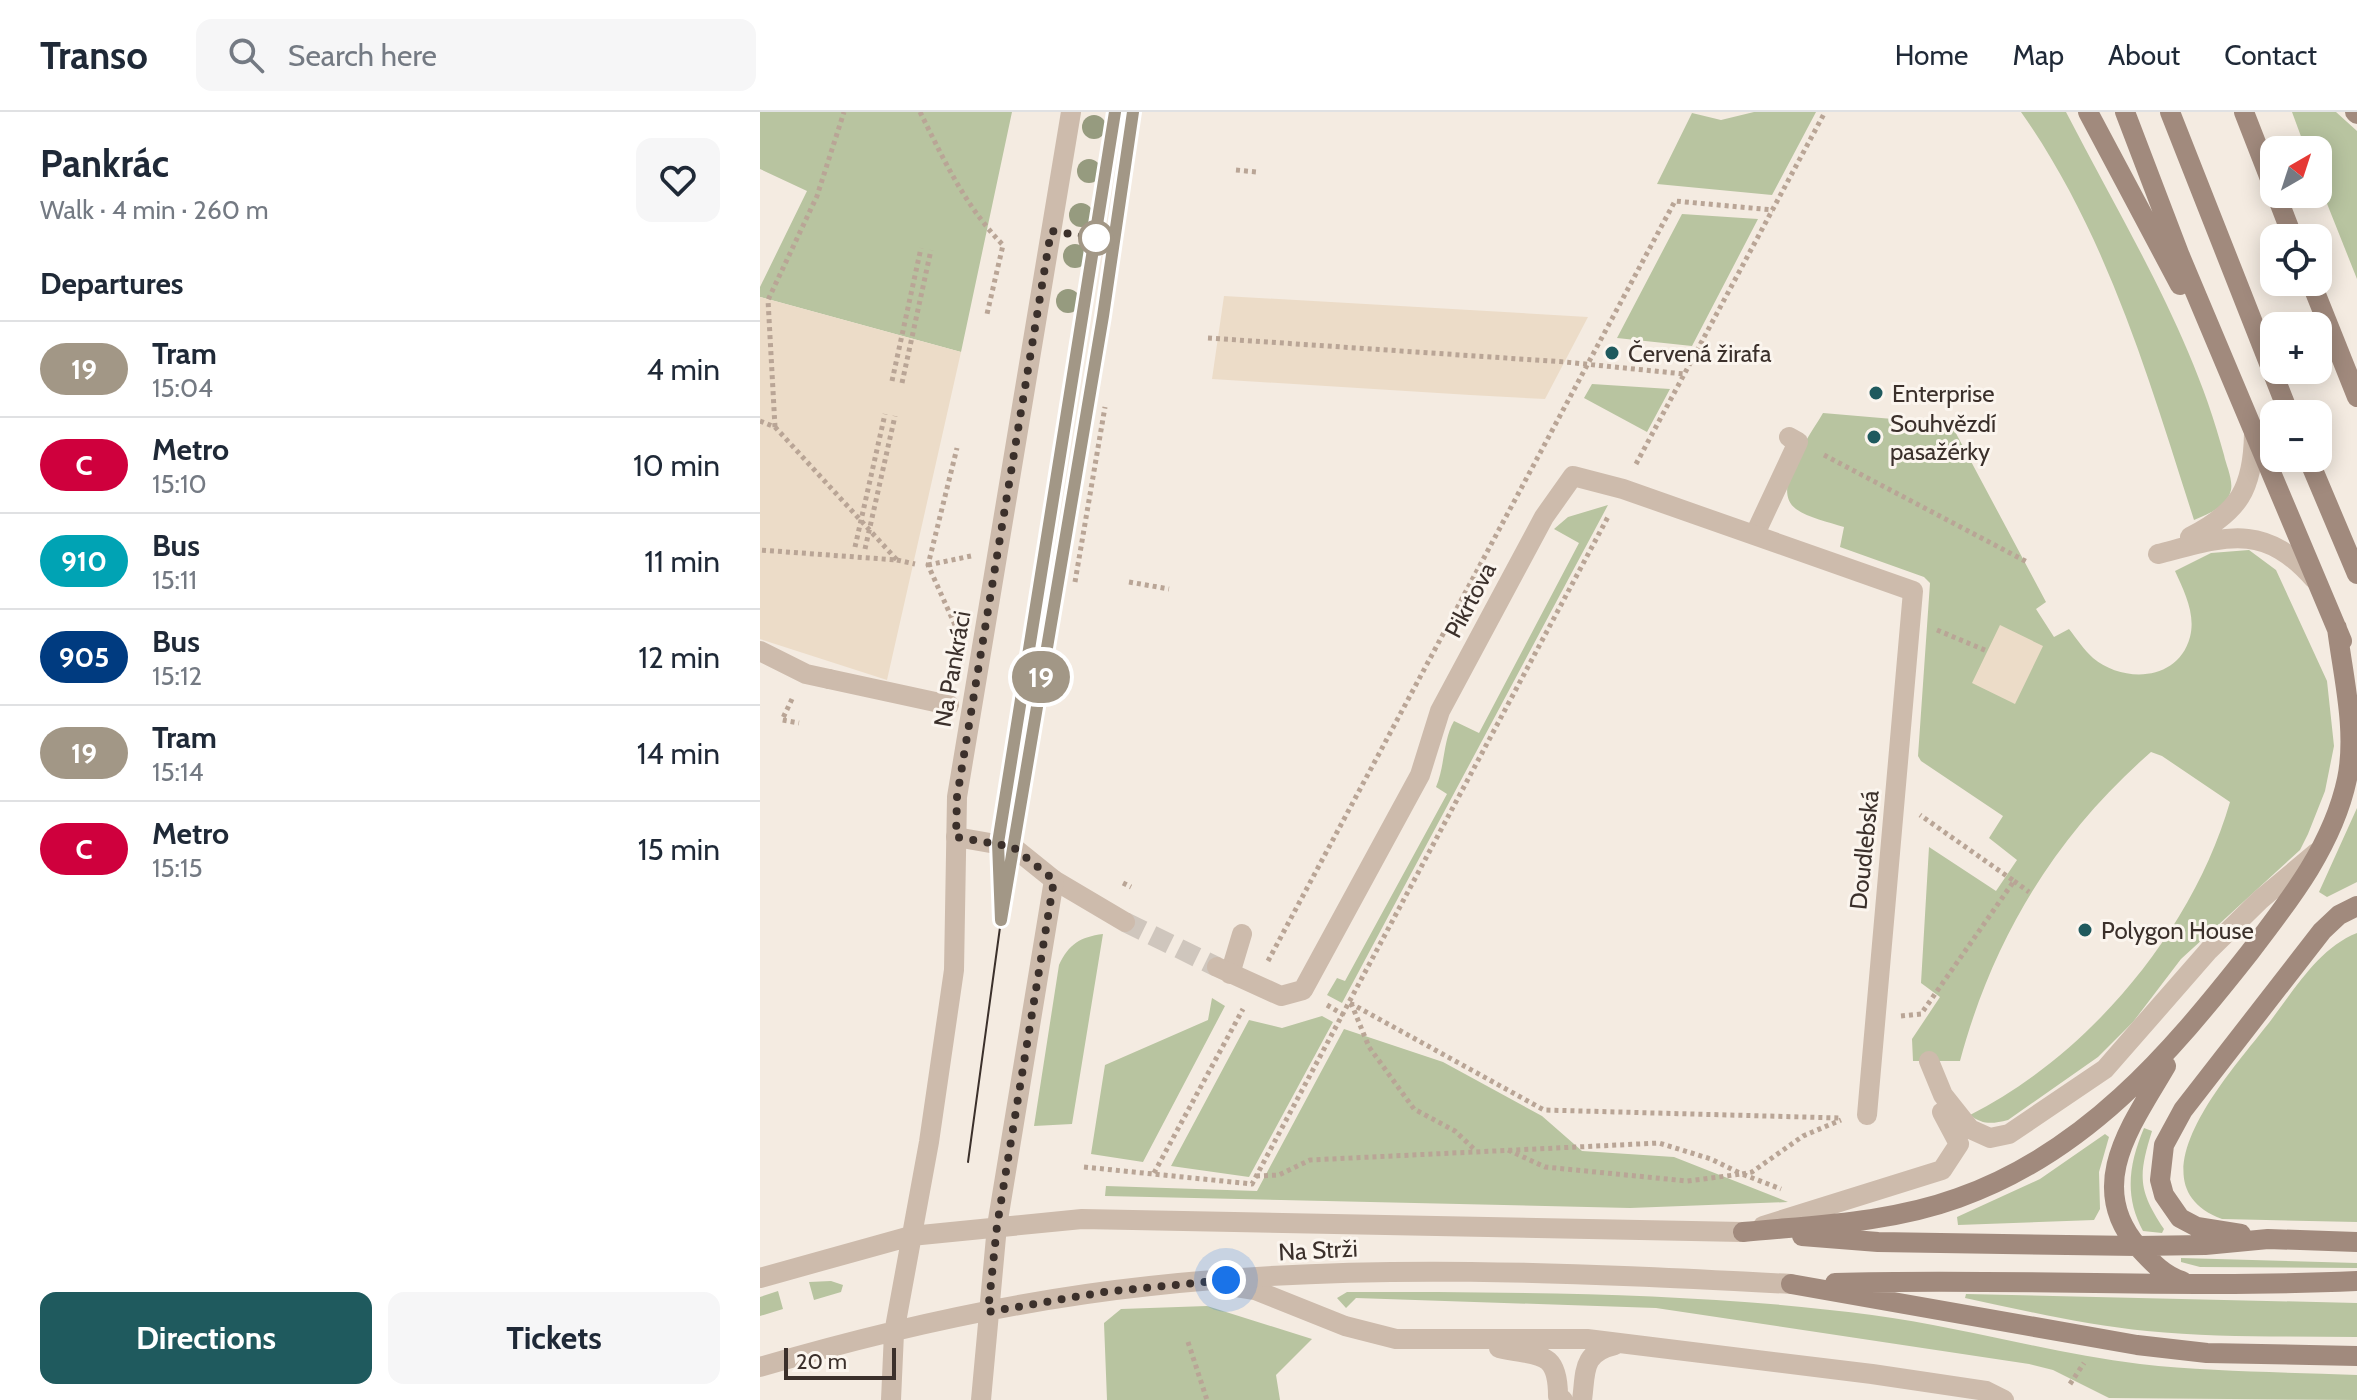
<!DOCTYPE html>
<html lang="en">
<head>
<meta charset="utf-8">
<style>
	:root { --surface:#fff; --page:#f6f6f7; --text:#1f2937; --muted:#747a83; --line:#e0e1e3; --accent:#1f5a5e }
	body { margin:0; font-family:Cabin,sans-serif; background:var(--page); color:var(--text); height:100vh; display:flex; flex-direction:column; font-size:30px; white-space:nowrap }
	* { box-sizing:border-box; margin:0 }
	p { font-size:26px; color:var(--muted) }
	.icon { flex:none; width:44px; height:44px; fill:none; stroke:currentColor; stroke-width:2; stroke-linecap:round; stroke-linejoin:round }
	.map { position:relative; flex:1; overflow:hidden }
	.details { display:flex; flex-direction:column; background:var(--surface); width:760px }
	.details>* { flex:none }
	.badge { padding:0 16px; border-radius:26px; font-size:28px; line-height:52px }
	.needle { width:52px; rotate:39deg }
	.buttons { position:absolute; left:1500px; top:24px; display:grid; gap:16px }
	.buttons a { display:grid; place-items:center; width:72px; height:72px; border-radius:16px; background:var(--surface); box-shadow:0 4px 20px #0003; font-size:40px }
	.scale { position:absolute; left:24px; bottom:20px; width:112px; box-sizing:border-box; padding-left:8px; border:4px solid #3b302b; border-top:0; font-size:22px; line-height:28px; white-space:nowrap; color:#3b302b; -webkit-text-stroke:6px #fbf5ee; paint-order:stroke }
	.you { position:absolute; width:40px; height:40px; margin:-20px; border:6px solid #fff; border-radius:50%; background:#1a73e8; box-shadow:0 0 0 12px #1a73e833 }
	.map>.badge { position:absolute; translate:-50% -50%; box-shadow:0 0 0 4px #fff }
	h2 { padding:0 40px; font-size:30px; line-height:72px }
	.round { display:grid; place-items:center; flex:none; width:84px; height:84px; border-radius:16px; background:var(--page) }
	.headline { display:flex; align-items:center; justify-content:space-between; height:136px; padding:0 40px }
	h1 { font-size:38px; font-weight:700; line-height:60px }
	.action { display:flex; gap:16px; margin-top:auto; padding:16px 40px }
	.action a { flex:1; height:92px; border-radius:16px; background:var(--accent); color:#fff; font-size:32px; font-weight:700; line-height:92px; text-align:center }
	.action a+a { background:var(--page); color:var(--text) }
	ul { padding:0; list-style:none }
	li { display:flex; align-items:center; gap:24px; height:96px; padding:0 40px; border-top:2px solid var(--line) }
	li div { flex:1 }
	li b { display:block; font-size:30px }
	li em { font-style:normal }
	li .badge { min-width:88px; font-weight:700; text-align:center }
	header { display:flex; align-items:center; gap:48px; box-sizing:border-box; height:112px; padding:0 40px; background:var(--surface); border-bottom:2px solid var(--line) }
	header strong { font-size:38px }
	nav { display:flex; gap:44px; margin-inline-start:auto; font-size:28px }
	.search { width:560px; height:72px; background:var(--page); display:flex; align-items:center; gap:20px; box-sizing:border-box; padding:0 28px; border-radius:16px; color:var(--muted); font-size:30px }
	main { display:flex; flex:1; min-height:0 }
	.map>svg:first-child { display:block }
	.green { fill:#b8c4a0 }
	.plaza { fill:#ecdcc8 }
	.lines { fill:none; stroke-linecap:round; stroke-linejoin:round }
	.minor-tunnel { stroke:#cfc6bd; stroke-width:20; stroke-dasharray:20 10; stroke-linecap:butt }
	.path { stroke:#b9a596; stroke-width:5; stroke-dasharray:4 4; stroke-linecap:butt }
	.service { stroke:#cdbbac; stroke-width:20 }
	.pedestrian { stroke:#cdbbac; stroke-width:20 }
	.minor { stroke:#cdbbac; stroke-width:20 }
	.tertiary { stroke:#cdbbac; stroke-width:20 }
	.secondary { stroke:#a18a7d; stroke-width:20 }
	.tram { stroke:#3b302b; stroke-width:2 }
	.tree { fill:#969b7f }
	.line-casing { stroke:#fff; stroke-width:18 }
	.line { stroke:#a29786; stroke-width:12 }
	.walk { stroke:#3b302b; stroke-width:8; stroke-dasharray:0 14.4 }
	.stop-dot { fill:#fff; stroke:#a29786; stroke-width:4 }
	.poi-dot { fill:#1f5a5e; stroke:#fbf5ee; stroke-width:3 }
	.labels { text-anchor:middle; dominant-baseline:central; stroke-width:6; stroke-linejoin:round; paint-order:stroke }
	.poi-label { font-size:24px; fill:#3b302b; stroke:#fbf5ee; text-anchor:start }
	.street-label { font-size:24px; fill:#3b302b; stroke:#fbf5ee }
</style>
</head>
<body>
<header>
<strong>Transo</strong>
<div class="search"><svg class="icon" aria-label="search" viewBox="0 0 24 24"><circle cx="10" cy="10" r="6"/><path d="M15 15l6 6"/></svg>Search here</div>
<nav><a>Home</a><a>Map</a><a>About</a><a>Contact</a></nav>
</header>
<main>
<section class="details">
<div class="headline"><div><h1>Pankrác</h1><p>Walk · 4 min · 260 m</p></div><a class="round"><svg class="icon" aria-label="heart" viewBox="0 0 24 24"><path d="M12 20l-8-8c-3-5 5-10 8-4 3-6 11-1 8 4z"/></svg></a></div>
<h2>Departures</h2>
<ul>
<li><span class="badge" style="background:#a29786;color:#fff">19</span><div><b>Tram</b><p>15:04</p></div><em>4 min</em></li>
<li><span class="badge" style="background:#cf003d;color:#fff">C</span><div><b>Metro</b><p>15:10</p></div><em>10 min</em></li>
<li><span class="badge" style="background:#00a3b4;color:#fff">910</span><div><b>Bus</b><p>15:11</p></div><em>11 min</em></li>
<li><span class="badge" style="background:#003b80;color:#fff">905</span><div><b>Bus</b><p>15:12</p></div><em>12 min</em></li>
<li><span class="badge" style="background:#a29786;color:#fff">19</span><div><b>Tram</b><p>15:14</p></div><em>14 min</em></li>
<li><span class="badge" style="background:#cf003d;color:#fff">C</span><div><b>Metro</b><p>15:15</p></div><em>15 min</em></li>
</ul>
<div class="action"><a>Directions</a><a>Tickets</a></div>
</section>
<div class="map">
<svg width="1597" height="1288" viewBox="0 0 1597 1288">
	<rect width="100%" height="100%" fill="#f4ebe1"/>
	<path class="green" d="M0,0H252L201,240L0,185V175L47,79L0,57Z
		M994,0H1056L1012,83L897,72L932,1L961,8Z
		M1261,0H1306C1363,111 1432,221 1464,343C1466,353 1473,367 1471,378C1467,395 1448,402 1434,408C1389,267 1347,122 1261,0Z
		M1532,0H1576L1597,19V167L1558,69V38H1546Z
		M922,102L998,107L932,234L857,226Z
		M832,272L910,277L887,320L824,286Z
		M1063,301L1191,312L1286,490L1276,497L1294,525L1309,517C1317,527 1324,538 1333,546C1363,571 1418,570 1430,525C1436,502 1424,479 1415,459L1451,441L1489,438L1516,458L1567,569L1574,634L1565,679L1548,722L1540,738L1421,847L1373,910L1338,945L1248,1008C1232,1012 1223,1013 1210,1003C1330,942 1433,818 1470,690L1402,644L1391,640C1295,724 1233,826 1200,949H1153L1152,927L1180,885L1161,871L1169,735L1236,779L1257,748L1229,726L1243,704L1161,649L1158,644L1170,471L1164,465L1080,435L1084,415C1068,410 1049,406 1036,397C1009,378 1051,322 1063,301Z
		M848,393L582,891L567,883L577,866L585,869L687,682L676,675C685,654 683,628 694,609L719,621L819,431L794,417L808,405Z
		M1597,696V770L1567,785L1559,780Z
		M1597,821V1110L1462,1107C1369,1072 1469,962 1504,917C1531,884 1556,837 1597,821Z
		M343,822L312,1012L274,1014L299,853C309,832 320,825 343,822Z
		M452,886L465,894L383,1050L331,1042L345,953L448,908Z
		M562,904L573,910L489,1065L411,1054L489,908L522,916Z
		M584,917L683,950L782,1004L822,1039L914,1045L1028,1090L870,1096L345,1084L346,1074L497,1079Z
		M1384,1016L1392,1019C1378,1064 1378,1078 1404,1117L1402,1121L1383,1119C1364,1084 1369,1052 1384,1016Z
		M1345,1022L1349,1025L1339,1060L1340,1097L1334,1108L1198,1113L1197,1105L1280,1067Z
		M1421,1146L1597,1151V1156L1440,1155L1421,1150Z
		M71,1169L83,1173L81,1180L54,1188L49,1170Z
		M18,1179L23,1197L0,1204V1185Z
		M587,1180C762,1180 938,1180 1112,1203C1202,1215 1290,1241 1380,1252C1452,1260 1525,1260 1597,1263V1288L1349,1286L1293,1258L1269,1252L896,1196L596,1186L586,1196L577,1186Z
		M1206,1182L1597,1191V1225C1527,1224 1457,1226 1387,1219C1326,1213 1266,1199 1205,1186Z
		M447,1194L552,1227L516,1263L520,1288H347L344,1211L361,1197Z"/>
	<path class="plaza" d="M464,184L623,193L828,205L785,287L710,283L452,267Z
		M0,185L201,240L127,568L0,527Z
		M1240,513L1283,534L1255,592L1212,571Z"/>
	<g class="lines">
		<path class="minor-tunnel" d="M365,810L457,855"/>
		<path class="path" d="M160,0C184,48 205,94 243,133L227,202
			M476,58L497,60
			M448,226L805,250L924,262
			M132,269L161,136
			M142,271L171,138
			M0,309L15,315L137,448L0,438
			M15,315L8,188L57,84L84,0
			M1064,343L1267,450
			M876,352L1065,0
			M95,435L125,302
			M105,437L135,304
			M137,448L155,452
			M168,453L211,444
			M315,470L345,295
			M369,470L409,477
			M195,513L168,453L197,336
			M1177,518L1227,539
			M32,587L22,608L39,611
			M1254,769L1269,780
			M363,771L371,775
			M508,849L915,89L1013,98
			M590,891L784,998L1080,1006
			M591,891L609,935L654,997L695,1019L715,1038
			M567,893L584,903
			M1141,904L1161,902L1254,769L1160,703
			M748,1038L785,1055L927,1069L982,1062L1021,1077
			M324,1055L492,1072L849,403
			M394,1061L483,897
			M496,1064L519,1063L550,1048L899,1031L951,1047L982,1062L992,1060L1043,1024L1081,1008
			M428,1230L447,1288
			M1310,1272L1324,1251"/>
		<path class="service" d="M995,422L1038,330L1029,325
			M1430,425C1479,400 1493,377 1494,322
			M1398,442C1465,425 1503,409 1554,467
			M69,567L189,593
			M470,862L482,822
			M1169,949L1183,983L1210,1017L1230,1026L1249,1022L1345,957L1449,838L1500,788L1556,741
			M1003,1114L1182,1058L1199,1032L1182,1000
			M457,1172L495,1178L585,1214L636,1227H827L1112,1262L1226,1279L1244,1288
			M739,1236C777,1245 798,1236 798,1284L803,1288
			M822,1288C826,1260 821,1241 855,1233"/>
		<path class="pedestrian" d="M0,539L46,562L69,567"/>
		<path class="minor" d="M196,725L253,735L294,768L365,810
			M457,855L521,884L543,878L660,663L680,599L784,405L813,364L863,377L1153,479L1107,1003"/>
		<path class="tertiary" d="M0,1166L151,1124L322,1107L983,1120
			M0,1255C126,1218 259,1188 390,1174C603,1150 818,1161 1031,1172
			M131,1288L134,1221L169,1030L194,858L197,685L311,0
			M221,1288L237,1114L294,768"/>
		<path class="secondary" d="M1328,0L1420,173
			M1365,0L1420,144L1582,529
			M1410,0L1529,302
			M1484,0L1514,77
			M1595,0L1597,2
			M1516,82L1533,126
			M1551,170L1597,285
			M1548,346L1597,462
			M1406,954C1373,1011 1324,1073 1378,1135C1391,1149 1403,1163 1422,1169
			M983,1120C1055,1113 1129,1111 1198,1086C1325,1041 1409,943 1490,840C1530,788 1573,733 1587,667C1597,619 1583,564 1577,516
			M1481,1122L1437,1115L1420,1106L1404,1083L1400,1068L1404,1033L1423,998L1562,819L1579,803L1597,794
			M1042,1124L1118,1130L1377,1134L1445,1133L1508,1127L1597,1130
			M1075,1171C1249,1166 1423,1177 1597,1169
			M1031,1172L1377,1233L1447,1241L1597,1244"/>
		<path class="tram" d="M239,775L238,731L249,654L355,0
			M208,1050L241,808L324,317L373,0"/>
	</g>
	<g class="tree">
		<circle cx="334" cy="15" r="12"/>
		<circle cx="329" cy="59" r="12"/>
		<circle cx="321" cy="103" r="12"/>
		<circle cx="315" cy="144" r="12"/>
		<circle cx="308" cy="189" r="12"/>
	</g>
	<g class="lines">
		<g class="line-casing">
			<path id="line" d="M355,0L238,731L241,808L343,204L373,0"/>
		</g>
		<use href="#line" class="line"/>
		<path class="walk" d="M336,126L291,119L197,685L196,725L253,735L294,768L237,1114L228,1200L344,1180L466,1168"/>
	</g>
	<circle class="stop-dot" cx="336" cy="126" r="16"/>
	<g class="poi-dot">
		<circle cx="852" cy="241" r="8"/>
		<circle cx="1116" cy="281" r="8"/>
		<circle cx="1114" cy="325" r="8"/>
		<circle cx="1325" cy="818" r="8"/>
	</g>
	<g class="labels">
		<g class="poi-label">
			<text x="868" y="241">Červená žirafa</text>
			<text x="1132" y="281">Enterprise</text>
			<text x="1130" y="311">Souhvězdí<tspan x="1130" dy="28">pasažérky</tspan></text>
			<text x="1341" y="818">Polygon House</text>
		</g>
		<g class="street-label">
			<text transform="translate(710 488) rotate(-62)">Pikrtova</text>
			<text transform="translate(192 557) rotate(-80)">Na Pankráci</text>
			<text transform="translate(1104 738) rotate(-84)">Doudlebská</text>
			<text transform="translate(558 1138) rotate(-3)">Na Strži</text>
		</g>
	</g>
</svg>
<div class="buttons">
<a><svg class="needle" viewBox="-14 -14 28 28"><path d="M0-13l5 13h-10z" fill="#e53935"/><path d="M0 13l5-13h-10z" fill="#747a83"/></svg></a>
<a><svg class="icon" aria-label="locate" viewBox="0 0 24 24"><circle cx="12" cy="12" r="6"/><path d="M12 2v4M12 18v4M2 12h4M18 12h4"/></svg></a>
<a>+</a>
<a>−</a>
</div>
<div class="scale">20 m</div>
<div class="you" style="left:466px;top:1168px"></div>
<b class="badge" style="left:281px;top:565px;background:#a29786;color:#fff">19</b>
</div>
</main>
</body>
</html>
